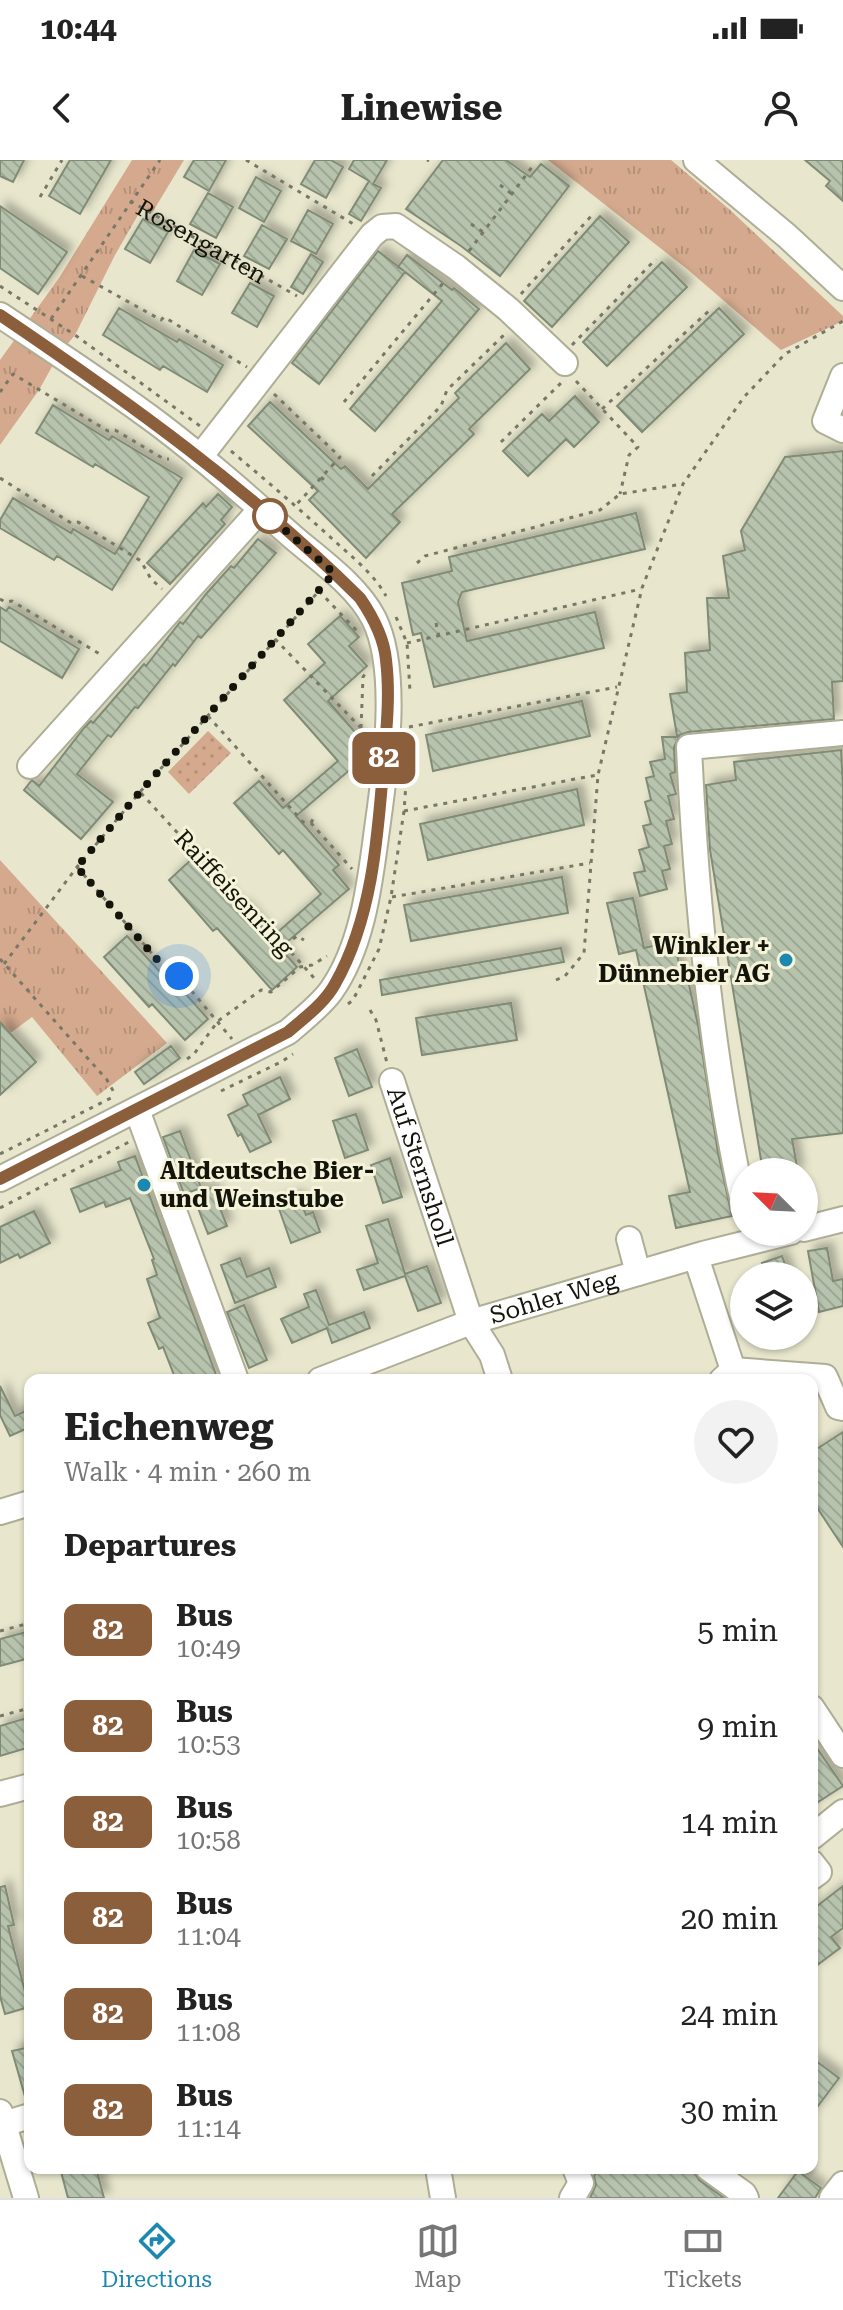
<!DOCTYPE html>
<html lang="en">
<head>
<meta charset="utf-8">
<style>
	:root { --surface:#fff; --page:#f2f2f2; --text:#222; --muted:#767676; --line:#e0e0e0; --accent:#1d88af }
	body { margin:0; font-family:"Roboto Serif",serif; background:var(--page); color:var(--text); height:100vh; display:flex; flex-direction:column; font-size:30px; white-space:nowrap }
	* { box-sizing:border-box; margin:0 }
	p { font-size:26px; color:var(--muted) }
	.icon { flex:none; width:44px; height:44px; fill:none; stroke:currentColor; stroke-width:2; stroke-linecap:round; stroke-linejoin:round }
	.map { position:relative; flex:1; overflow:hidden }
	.panel { position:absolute; left:24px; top:1214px; width:794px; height:800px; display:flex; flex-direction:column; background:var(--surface); border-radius:16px; box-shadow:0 2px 6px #0004 }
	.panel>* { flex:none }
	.badge { padding:0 16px; border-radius:12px; font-size:28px; line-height:52px }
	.needle { width:52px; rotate:294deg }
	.tools { position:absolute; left:730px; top:998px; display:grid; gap:16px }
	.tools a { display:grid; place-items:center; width:88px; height:88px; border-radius:50%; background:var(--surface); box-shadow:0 2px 6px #0004; font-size:40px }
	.you { position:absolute; width:40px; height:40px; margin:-20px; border:6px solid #fff; border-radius:50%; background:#1a73e8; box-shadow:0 0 0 12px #1a73e833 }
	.map>.badge { position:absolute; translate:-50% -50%; box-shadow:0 0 0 4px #fff }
	h2 { padding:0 40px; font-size:30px; line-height:72px }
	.round { display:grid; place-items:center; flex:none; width:84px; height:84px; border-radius:42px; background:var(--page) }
	.head { display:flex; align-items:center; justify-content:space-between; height:136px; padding:0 40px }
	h1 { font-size:38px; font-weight:700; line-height:60px }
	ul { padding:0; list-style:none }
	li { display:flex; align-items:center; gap:24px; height:96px; padding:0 40px }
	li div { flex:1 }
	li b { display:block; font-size:30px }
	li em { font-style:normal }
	li .badge { min-width:88px; font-weight:700; text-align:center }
	.status { display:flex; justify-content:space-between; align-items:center; height:56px; padding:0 40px; background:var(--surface); direction:ltr }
	.status svg { height:22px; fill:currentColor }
	header { display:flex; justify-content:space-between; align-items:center; height:104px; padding:0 40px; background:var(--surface); font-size:36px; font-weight:700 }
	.menu { display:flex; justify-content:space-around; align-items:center; height:112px; border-top:2px solid var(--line); background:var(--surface); font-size:22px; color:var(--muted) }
	.menu a { display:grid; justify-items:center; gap:4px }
	.menu .current { color:var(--accent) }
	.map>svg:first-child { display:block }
	.grass { fill:url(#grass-tufts) }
	.park { fill:url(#park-dots) }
	.building { fill:url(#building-back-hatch); stroke:#808b76; stroke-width:2; filter:url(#shadow) }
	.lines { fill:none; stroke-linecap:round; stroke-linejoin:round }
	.minor-casing { stroke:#aead95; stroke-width:28 }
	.path { stroke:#797867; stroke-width:3; stroke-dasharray:4 6; stroke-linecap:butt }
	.minor { stroke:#fff; stroke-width:24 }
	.line-casing { stroke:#fff; stroke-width:18 }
	.line { stroke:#8b5e3c; stroke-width:12 }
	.walk { stroke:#14140b; stroke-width:8; stroke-dasharray:0 14.4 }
	.stop-dot { fill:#fff; stroke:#8b5e3c; stroke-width:4 }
	.poi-dot { fill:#1d88af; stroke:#f5f4da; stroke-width:3 }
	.labels { text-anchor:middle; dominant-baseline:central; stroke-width:6; stroke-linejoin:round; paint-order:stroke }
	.street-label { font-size:24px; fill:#14140b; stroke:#f5f4da }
	.poi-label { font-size:24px; font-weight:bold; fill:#14140b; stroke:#f5f4da; text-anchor:end }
</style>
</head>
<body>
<div class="status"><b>10:44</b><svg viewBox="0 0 49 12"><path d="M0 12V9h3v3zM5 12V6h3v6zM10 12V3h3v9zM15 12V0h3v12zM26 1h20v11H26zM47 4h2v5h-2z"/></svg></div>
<header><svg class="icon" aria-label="back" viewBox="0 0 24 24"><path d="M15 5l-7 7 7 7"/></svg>Linewise<svg class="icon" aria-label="person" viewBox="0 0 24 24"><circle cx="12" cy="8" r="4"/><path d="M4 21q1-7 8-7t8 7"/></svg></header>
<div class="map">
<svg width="843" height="2038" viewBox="0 0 843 2038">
	<defs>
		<pattern id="grass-tufts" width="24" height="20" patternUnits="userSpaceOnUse" patternTransform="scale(2)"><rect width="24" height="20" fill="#d4a98d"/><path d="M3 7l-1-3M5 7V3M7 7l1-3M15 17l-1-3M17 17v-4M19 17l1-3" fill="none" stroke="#b59178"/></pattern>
		<pattern id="park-dots" width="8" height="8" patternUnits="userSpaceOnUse" patternTransform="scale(2)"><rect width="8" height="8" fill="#d4a98d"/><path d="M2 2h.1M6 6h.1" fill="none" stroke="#b59178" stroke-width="1.8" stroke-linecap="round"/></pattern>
		<pattern id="building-back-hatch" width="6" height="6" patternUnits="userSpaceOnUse" patternTransform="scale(2)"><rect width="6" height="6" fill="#b7c3ad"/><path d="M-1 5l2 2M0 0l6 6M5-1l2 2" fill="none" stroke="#9ca794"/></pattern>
		<filter id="shadow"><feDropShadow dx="6" dy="-6" stdDeviation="4" flood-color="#0004"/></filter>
	</defs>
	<rect width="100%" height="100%" fill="#e8e7cd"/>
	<path class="grass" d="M132,0H184L152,53L142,48L115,95L75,175L59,194L39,230L0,285V200L59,118Z
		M548,0H671L729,49L843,156V161L781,190L687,109Z
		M0,700L167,883L97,936L32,857L9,874L0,864Z"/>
	<path class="park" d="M208,571L231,593L189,634L168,612Z"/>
	<path class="building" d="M0,0H24L13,22L0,16Z
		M70,0H111L80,54L49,36Z
		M194,0H226L209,31L184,17Z
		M315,0H331L343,7L326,38L301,24Z
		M354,0H387L373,24L381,28L361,61L349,54L369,21L349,9Z
		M443,0H506L530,17L541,4L569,26L500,116L461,86L406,49Z
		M805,0H843V41L826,26L830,21Z
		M256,17L281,31L264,62L239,48Z
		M208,33L233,47L216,78L190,64Z
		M0,46L67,92L38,134L0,108Z
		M308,50L333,64L316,94L291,81Z
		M600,56L629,82L552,167L524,141Z
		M143,59L168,72L150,103L125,89Z
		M262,65L287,79L269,109L244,96Z
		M194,90L220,104L202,135L177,121Z
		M378,91L404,111L398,107L407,95L452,130L454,128L479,149L375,271L350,249L442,141L405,112L319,224L292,203Z
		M311,94L323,102L303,134L291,127Z
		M662,102L687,127L607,206L583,182Z
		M250,123L274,136L257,167L232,153Z
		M119,148L177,182L179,179L223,205L207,232L163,206L160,210L103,175Z
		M719,148L744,174L642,272L617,246Z
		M506,183L530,209L469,269L474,274L392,354L400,362L366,398L309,340L318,331L248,266L270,242L341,309L345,306L368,329L459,238L455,233Z
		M575,236L599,262L574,287L566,279L528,316L503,291L542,254L549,261Z
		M53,245L109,280L112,276L182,318L112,430L57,396L54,400L0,368V360L13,338L71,373L73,369L115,394L149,337L95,304L93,307L36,273Z
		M843,291V521L832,522L834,559L688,572L677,576L670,534L687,532L685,493L710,490L707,438H729L723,396L745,390L741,371L785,297Z
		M218,334L232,347L221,360L225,364L170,424L147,403L203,343L206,347Z
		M636,353L645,389L462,432L458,442L467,481L595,452L604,488L434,527L421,473L413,475L402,423L452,411L449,397Z
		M258,379L276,393L201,478L198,476L175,506L173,504L138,548L135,547L111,577L108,575L77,614L113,642L81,679L24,630L32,620L39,626L84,568L91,561L93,563L144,504L146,506L180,462L183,464L206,434L231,406L234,408Z
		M0,447L6,451L9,447L79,489L62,518L0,481Z
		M340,456L359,477L349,486L367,506L328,541L361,579L349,590L359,602L296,656L339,705L333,710L349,729L280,788L297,807L272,830L217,768L213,771L169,720L193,698L239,749L243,746L271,778L321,734L283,690L279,694L234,643L259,621L283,648L338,601L284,540L325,503L308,484Z
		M582,541L590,576L433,611L426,575Z
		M662,577H679L674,587L675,612L670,614L676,634L668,636L674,659L666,661L672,684L664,686L670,709L662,711L667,729L640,736L634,713L645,711L639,690L649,687L643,666L651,664L645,642L651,640L646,618L654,616L650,602L665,599Z
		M841,590L843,627V973L792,979L798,1012H763L710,690L706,625L736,620L734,602Z
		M577,629L584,665L428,700L420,664Z
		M562,717L568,753L411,781L404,745Z
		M633,738L644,788L674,781L682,817L687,816L698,865L718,993L732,1056L676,1068L669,1036L690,1032L636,790L619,794L607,743Z
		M127,776L173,826L176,823L208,859L185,880L152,844L149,847L104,797Z
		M561,788L564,802L382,835L380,820Z
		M511,843L517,880L422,895L416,858Z
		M0,862L36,902L0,935Z
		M171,886L180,898L144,924L135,912Z
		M357,889L372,927L349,936L335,898Z
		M280,917L290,939L258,955L271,982L250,992L241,974L238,976L228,955L248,945L243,935Z
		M356,954L368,990L345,998L333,961Z
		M180,971L201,1028L184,1034L163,977Z
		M135,996L190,1146L218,1220H176L163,1187L159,1189L148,1163L160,1158L147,1119L157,1115L152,1100L154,1099L130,1038L106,1047L104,1042L80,1052L71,1029L121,1010L118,1002Z
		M390,998L402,1037L383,1043L371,1005Z
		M212,1028L227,1066L208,1074L193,1035Z
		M298,1036L306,1055L313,1052L320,1072L291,1083L277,1043Z
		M34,1051L50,1083L20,1098L18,1094L0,1103V1067Z
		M388,1059L405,1114L427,1106L441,1143L418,1151L405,1116L364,1130L357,1110L378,1103L366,1066Z
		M827,1088L833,1121L843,1119V1146L819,1152L808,1091Z
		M782,1096L789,1116H766L762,1103Z
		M240,1098L247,1117L269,1108L276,1127L235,1143L221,1105Z
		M316,1130L329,1165L364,1152L370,1168L332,1183L327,1168L292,1183L281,1159L309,1147L304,1134Z
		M244,1145L267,1200L249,1208L227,1152Z
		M0,1226L15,1256L30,1249V1267L10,1276L0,1255Z
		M843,1272V1387L812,1340V1292Z
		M30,1471V1498L0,1506V1479Z
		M30,1557V1587L0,1596V1566Z
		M812,1581L843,1626L812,1646Z
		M5,1726L14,1765L8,1766L29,1847L5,1854L0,1836V1727Z
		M843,1726V1768L831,1777L840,1788L812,1809V1750Z
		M30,1887V1940H26L12,1891Z
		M812,1898L839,1918L812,1954Z
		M60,2008H96L104,2038H68Z
		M600,2008H693L699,2020L724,2038H590L596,2025L594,2016Z
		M798,2011L821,2028L815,2038H778Z"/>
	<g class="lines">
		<g class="minor-casing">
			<g id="minor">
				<path d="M696,0L787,76L843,128"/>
				<path d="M0,155C54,191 108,226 160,265C206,300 250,339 294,378C321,401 358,427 374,459C400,511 385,612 377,669C370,722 363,786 331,831C319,847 303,859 288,872L0,1019"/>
				<path d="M843,216L825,261L843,270"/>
				<path d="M200,297L372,75L382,67L396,66L456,107L508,149L565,203"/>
				<path d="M30,606L261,349"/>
				<path id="s2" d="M392,921L471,1162L492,1195L500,1220"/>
				<path d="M137,950L236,1220"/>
				<path d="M744,1047C711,897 696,740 689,587L843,573"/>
				<path d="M804,1069L843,1059"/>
				<path d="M629,1079L638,1113"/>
				<path d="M696,1097L733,1210L722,1220"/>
				<path d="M733,1210L825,1217L838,1247L843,1248"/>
				<path id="s3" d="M320,1220L471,1162L703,1094L791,1072"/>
				<path d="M0,1352L30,1343"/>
				<path d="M812,1548L843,1595"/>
				<path d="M0,1634L30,1626"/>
				<path d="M812,1677L843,1652"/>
				<path d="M812,1703L819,1712L812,1717"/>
				<path d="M0,1952L26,2038"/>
				<path d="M0,1965L30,1956"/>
				<path d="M438,2008L443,2038"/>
				<path d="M708,2008L744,2034L746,2038"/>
				<path d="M572,2038L581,2023L575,2008"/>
				<path d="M832,2038L843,2024"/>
			</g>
		</g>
		<g class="path">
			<path d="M246,0L355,65"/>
			<path d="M427,0L429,1"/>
			<path d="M500,25L512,34"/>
			<path d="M40,37L62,0"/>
			<path id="s1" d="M130,41L297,136"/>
			<path d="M471,64L483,72"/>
			<path d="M469,91L532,7"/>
			<path d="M82,116L161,160L164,157L247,207"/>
			<path d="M0,126L75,175L200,266"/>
			<path d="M521,134L593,54"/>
			<path d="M51,159L160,0"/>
			<path d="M572,185L656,99"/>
			<path d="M576,221L638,287L629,295L620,334"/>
			<path d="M0,232L13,214L108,271L115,270L164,299H169"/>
			<path d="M274,234L340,297L296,345"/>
			<path d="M344,242L444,122"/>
			<path d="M602,249L711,149"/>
			<path d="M501,282L561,223"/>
			<path d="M231,291C268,322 304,353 339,385C356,400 375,416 386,436"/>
			<path d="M372,316L441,246L447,230L505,174"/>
			<path d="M321,317L327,323"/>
			<path d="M0,318L71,363L78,362L141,401L151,419L162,429"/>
			<path d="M417,403L425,396L600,350L620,334L683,324"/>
			<path d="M319,431L357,471"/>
			<path d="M0,439L5,442L12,441L103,496"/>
			<path d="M396,457L407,483L410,531"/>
			<path d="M436,463L439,477"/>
			<path d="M275,479L361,568"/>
			<path d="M407,483L641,429"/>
			<path d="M208,556L303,662L311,663L352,709"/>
			<path d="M409,567L617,527"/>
			<path d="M367,576L361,568L363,517L367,511"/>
			<path d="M141,633L238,739L245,741L315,819"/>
			<path d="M404,651L597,615"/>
			<path d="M311,663L315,655"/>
			<path d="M77,707L167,811L179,816L232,879"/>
			<path d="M392,737L590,703"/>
			<path d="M285,785L297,776L304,780"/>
			<path d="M0,799L107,920L116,936"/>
			<path d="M4,804L77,707L140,632L319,431"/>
			<path d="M556,820L565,816L584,793L598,615L642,428L683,324L744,237L785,194L843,161"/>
			<path d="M348,844L353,840L379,789L391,737L404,651L409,582"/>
			<path d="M370,850L376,860L387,903"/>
			<path d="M187,899L194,894L218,861L261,830L271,832L300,807L312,805L327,796"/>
			<path d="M221,931L281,902L293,894"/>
			<path d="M0,994L111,938"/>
			<path d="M0,1048L129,982"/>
			<path d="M0,1471L30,1463"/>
			<path d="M0,1556L30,1548"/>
		</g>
		<use href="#minor" class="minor"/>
	</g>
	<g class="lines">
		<g class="line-casing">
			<path id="line" d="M0,155C127,241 251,330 360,438C373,457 384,477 386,500C390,532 387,565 384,598C378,674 373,757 335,824C324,844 304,858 288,872L0,1019"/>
		</g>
		<use href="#line" class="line"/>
		<path class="walk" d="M179,816L167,811L77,707L140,632L334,413L261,349L270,356"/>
	</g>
	<circle class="stop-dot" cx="270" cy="356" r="16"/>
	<g class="poi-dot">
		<circle cx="786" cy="800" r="8"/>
		<circle cx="144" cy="1025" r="8"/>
	</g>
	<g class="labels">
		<g class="street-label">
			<text stroke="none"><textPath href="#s1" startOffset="82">Rosengarten</textPath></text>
			<text transform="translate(234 733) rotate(47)">Raiffeisenring</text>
			<text stroke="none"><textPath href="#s2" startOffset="90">Auf Sternsholl</textPath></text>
			<text stroke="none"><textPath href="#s3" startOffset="248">Sohler Weg</textPath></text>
		</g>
		<g class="poi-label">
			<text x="770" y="786">Winkler +<tspan x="770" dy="28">Dünnebier AG</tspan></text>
			<text x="160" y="1011" text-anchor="start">Altdeutsche Bier-<tspan x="160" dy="28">und Weinstube</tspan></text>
		</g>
	</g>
</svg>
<div class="tools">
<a><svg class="needle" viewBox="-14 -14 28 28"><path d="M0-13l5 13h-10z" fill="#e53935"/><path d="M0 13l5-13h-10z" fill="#767676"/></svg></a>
<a><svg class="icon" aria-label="layers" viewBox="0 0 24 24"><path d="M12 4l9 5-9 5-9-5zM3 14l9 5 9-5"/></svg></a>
</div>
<div class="you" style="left:179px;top:816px"></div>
<b class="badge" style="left:384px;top:598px;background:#8b5e3c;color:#fff">82</b>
<section class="panel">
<div class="head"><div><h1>Eichenweg</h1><p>Walk · 4 min · 260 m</p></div><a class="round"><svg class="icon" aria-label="heart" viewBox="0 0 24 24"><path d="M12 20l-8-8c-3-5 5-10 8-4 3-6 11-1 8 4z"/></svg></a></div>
<h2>Departures</h2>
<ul>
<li><span class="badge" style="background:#8b5e3c;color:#fff">82</span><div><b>Bus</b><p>10:49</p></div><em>5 min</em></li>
<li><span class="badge" style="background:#8b5e3c;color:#fff">82</span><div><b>Bus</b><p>10:53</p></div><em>9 min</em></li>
<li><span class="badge" style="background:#8b5e3c;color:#fff">82</span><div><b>Bus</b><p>10:58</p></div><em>14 min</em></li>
<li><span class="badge" style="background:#8b5e3c;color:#fff">82</span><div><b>Bus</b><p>11:04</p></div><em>20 min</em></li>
<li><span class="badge" style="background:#8b5e3c;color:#fff">82</span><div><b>Bus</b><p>11:08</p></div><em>24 min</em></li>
<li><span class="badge" style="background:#8b5e3c;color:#fff">82</span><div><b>Bus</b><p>11:14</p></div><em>30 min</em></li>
</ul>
</section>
</div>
<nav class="menu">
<a class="current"><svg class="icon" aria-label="directions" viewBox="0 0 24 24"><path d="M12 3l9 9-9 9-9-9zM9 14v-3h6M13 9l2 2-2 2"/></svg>Directions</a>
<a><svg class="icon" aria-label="map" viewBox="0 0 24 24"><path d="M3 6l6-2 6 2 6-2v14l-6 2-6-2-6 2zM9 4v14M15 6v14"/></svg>Map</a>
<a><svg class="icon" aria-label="tickets" viewBox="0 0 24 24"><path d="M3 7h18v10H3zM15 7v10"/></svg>Tickets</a>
</nav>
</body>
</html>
